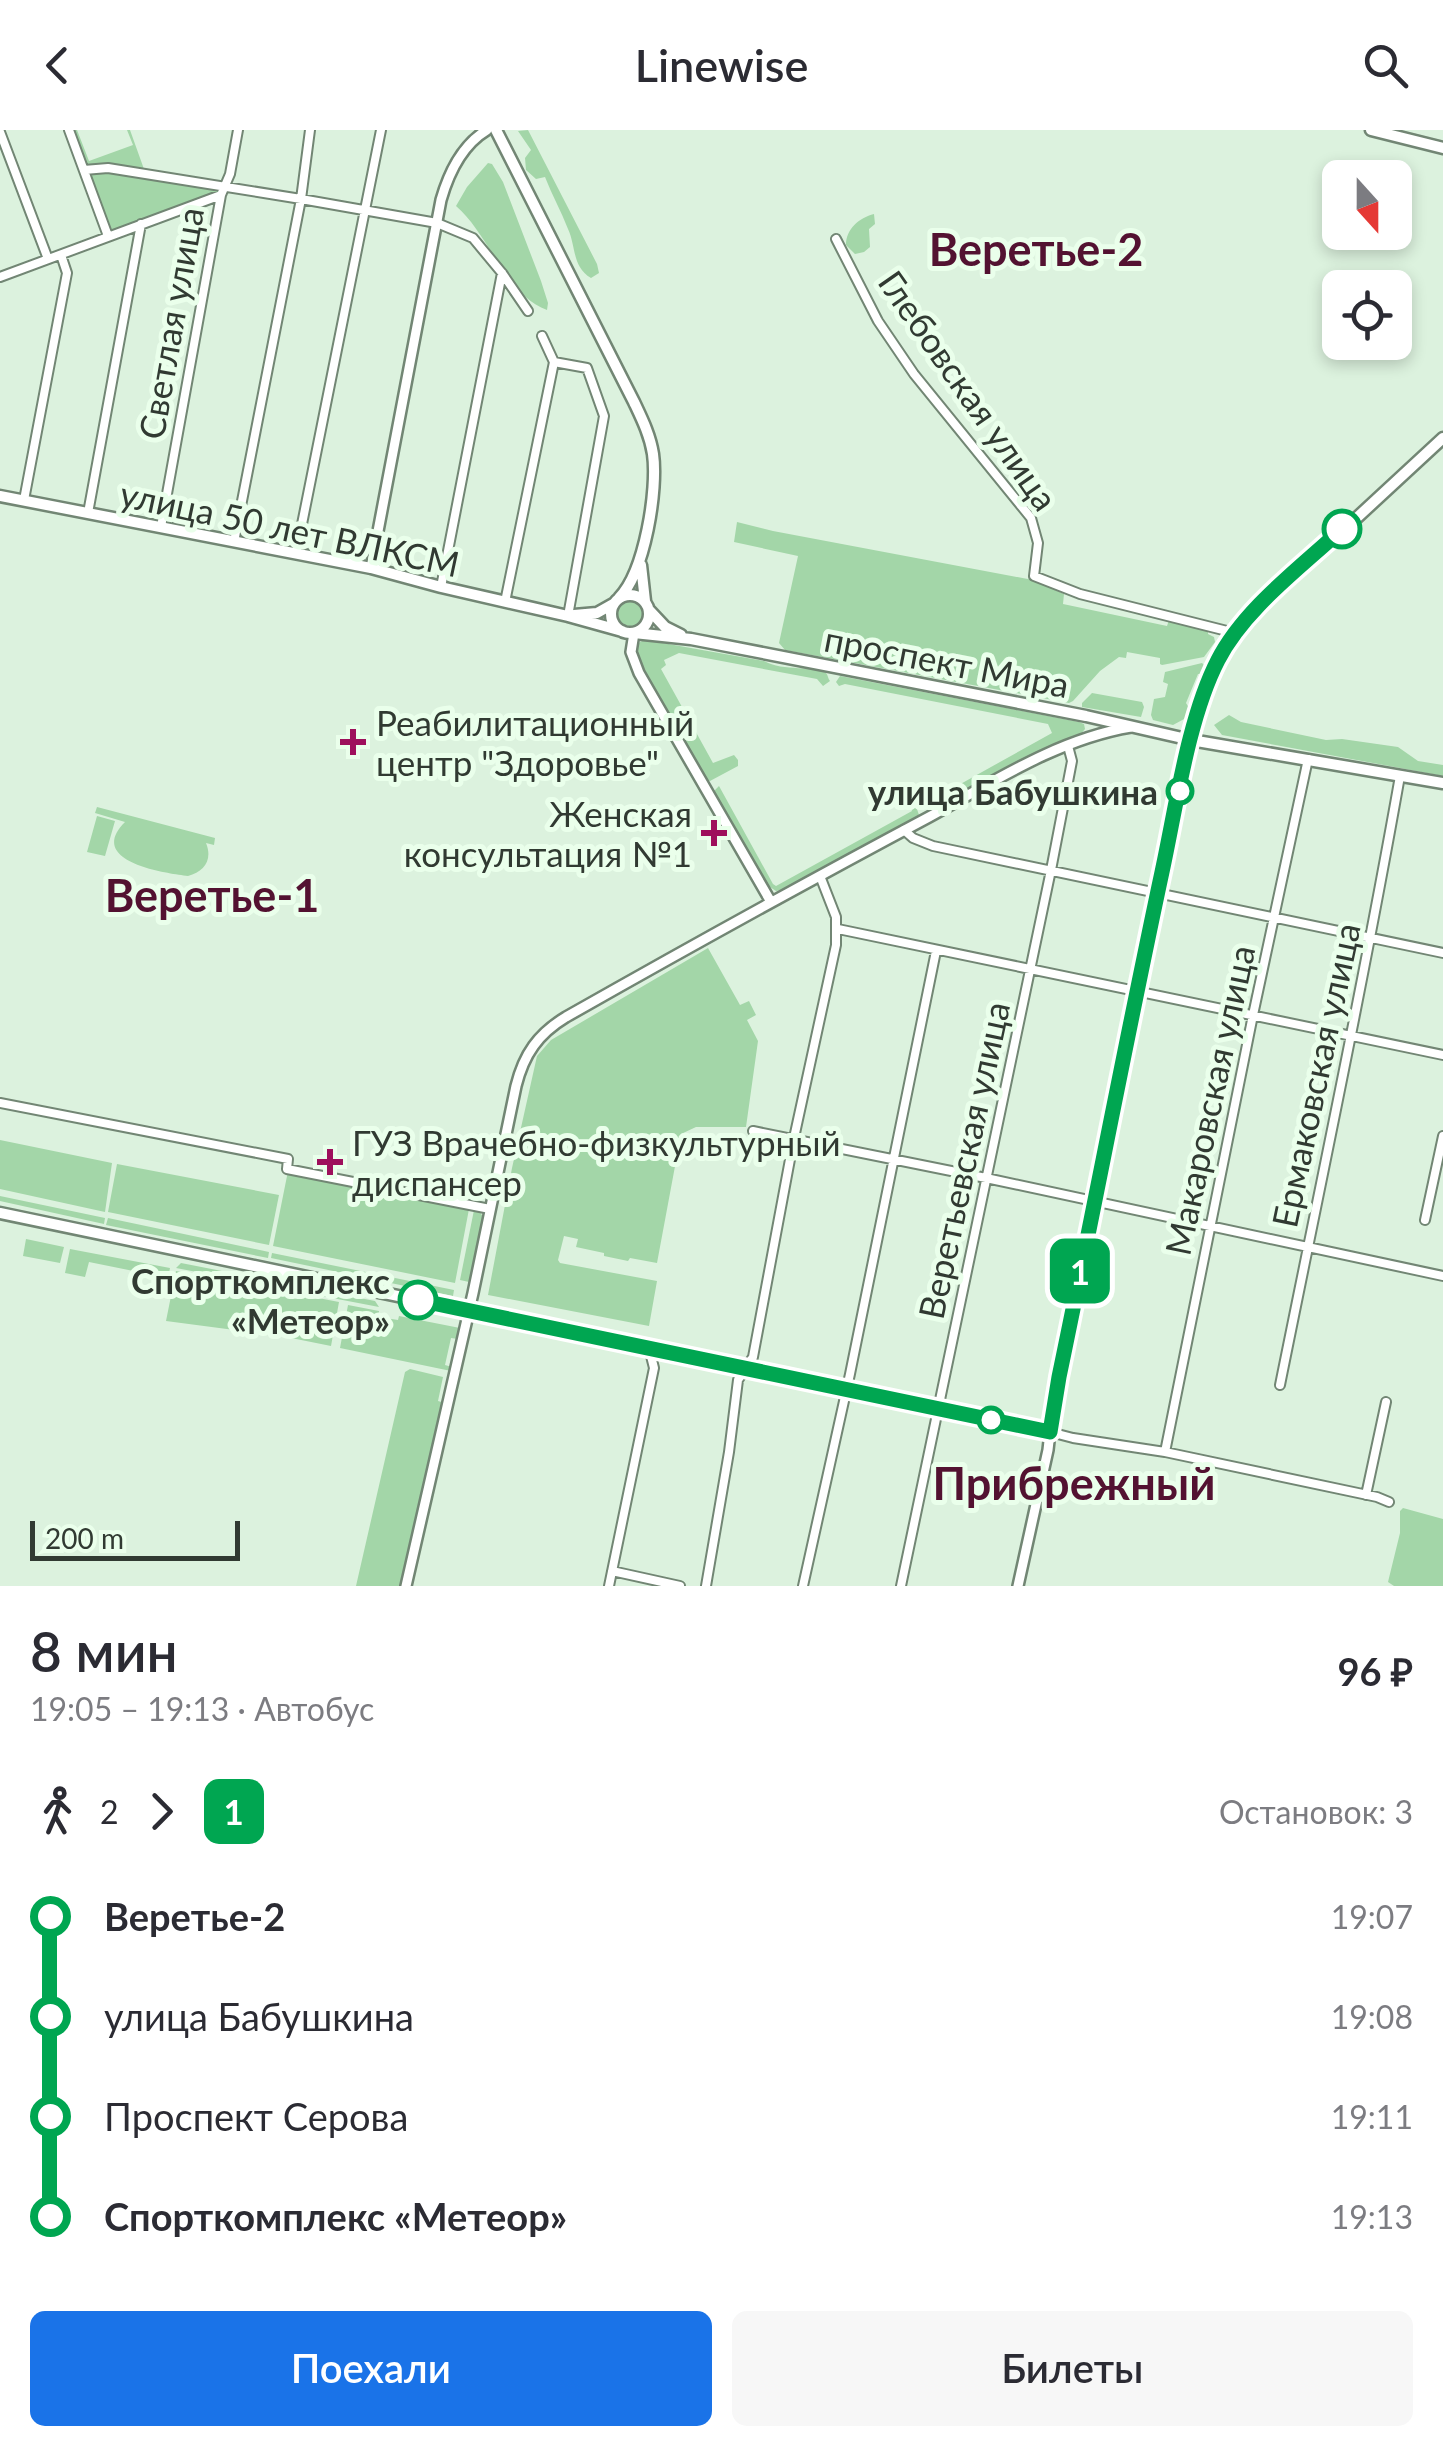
<!DOCTYPE html>
<html lang="ru">
<head>
<meta charset="utf-8">
<style>
	:root { --surface:#fff; --page:#f7f7f7; --text:#2b2b33; --muted:#7c7c81; --accent:#1a73e8 }
	body { margin:0; font-family:Lato,sans-serif; background:var(--page); color:var(--text); height:100vh; display:flex; flex-direction:column; font-size:38px; white-space:nowrap }
	* { box-sizing:border-box; margin:0 }
	p { font-size:32px; color:var(--muted) }
	.icon { flex:none; width:55px; height:55px; fill:none; stroke:currentColor; stroke-width:2; stroke-linecap:round; stroke-linejoin:round }
	.map { position:relative; height:1456px; overflow:hidden }
	.side { display:flex; flex-direction:column; background:var(--surface); flex:1 }
	.side>* { flex:none }
	.badge { padding:0 20px; border-radius:15px; font-size:35px; line-height:65px }
	.needle { width:65px; rotate:159deg }
	.buttons { position:absolute; left:1322px; top:30px; display:grid; gap:20px }
	.buttons a { display:grid; place-items:center; width:90px; height:90px; border-radius:15px; background:var(--surface); box-shadow:0 5px 15px #0003; font-size:50px }
	.scale { position:absolute; left:30px; bottom:25px; width:210px; box-sizing:border-box; padding-left:10px; border:5px solid #313a32; border-top:0; font-size:28px; line-height:35px; white-space:nowrap; color:#313a32; -webkit-text-stroke:8px #eaffeb; paint-order:stroke }
	.map>.badge { position:absolute; translate:-50% -50%; box-shadow:0 0 0 5px #fff }
	.legs { display:flex; align-items:center; gap:15px; height:110px; padding:0 30px; font-size:32px }
	.legs p { margin-inline-start:auto }
	.head { display:flex; align-items:center; justify-content:space-between; height:170px; padding:0 30px }
	h1 { font-size:55px; font-weight:600; line-height:75px }
	.cta { display:flex; gap:20px; margin-top:auto; padding:20px 30px }
	.cta a { flex:1; height:115px; border-radius:15px; background:var(--accent); color:#fff; font-size:40px; font-weight:600; line-height:115px; text-align:center }
	.cta a+a { background:var(--page); color:var(--text) }
	ul { padding:0 30px; list-style:none }
	li { display:flex; align-items:center; gap:35px; height:100px; font-size:38px }
	li i { display:grid; place-items:center; width:15px; height:100%; margin:0 12px; background:currentColor }
	li i::after { content:''; width:25px; height:25px; margin:-12px; border:8px solid; border-radius:50%; background:var(--surface) }
	li p { margin-inline-start:auto }
	li:first-child i { background:linear-gradient(#0000 50%,currentColor 0) }
	li:last-child i { background:linear-gradient(currentColor 50%,#0000 0) }
	header { display:flex; justify-content:space-between; align-items:center; height:130px; padding:0 30px; background:var(--surface); font-size:45px; font-weight:600 }
	.map>svg:first-child { display:block }
	.green { fill:#a3d6a8 }
	.lines { fill:none; stroke-linecap:round; stroke-linejoin:round }
	.minor-casing { stroke:#728674; stroke-width:12 }
	.tertiary-casing { stroke:#728674; stroke-width:14 }
	.secondary-casing { stroke:#728674; stroke-width:15 }
	.minor { stroke:#fff; stroke-width:8 }
	.tertiary { stroke:#fff; stroke-width:9 }
	.secondary { stroke:#fff; stroke-width:10 }
	.line-1-casing { stroke:#fff; stroke-width:22 }
	.line-1 { stroke:#00a651; stroke-width:15 }
	.stop-1-dot { fill:#fff; stroke:#00a651; stroke-width:5 }
	.poi-dot { fill:#9e105c; stroke:#eaffeb; stroke-width:4 }
	.labels { text-anchor:middle; dominant-baseline:central; stroke-width:10; stroke-linejoin:round; paint-order:stroke }
	.street-label { font-size:35px; fill:#313a32; stroke:#eaffeb }
	.poi-label { font-size:35px; fill:#313a32; stroke:#eaffeb; text-anchor:start }
	.stop-label { font-size:35px; font-weight:bold; fill:#313a32; stroke:#eaffeb; text-anchor:end }
	.district-label { font-size:45px; font-weight:bold; fill:#531231; stroke:#eaffeb }
</style>
</head>
<body>
<header><svg class="icon" aria-label="back" viewBox="0 0 24 24"><path d="M15 5l-7 7 7 7"/></svg>Linewise<svg class="icon" aria-label="search" viewBox="0 0 24 24"><circle cx="10" cy="10" r="6"/><path d="M15 15l6 6"/></svg></header>
<div class="map">
<svg width="1443" height="1456" viewBox="0 0 1443 1456">
	<rect width="100%" height="100%" fill="#dcf2de"/>
	<path class="green" d="M71,0H77L89,31L133,15L127,0H130L145,42L108,35H87L83,31Z
		M528,0L597,134L599,143L591,148C572,137 576,116 568,99C561,81 552,65 545,47L536,49L526,40L525,28L531,20L518,1Z
		M488,33L492,34L503,52L541,151L548,173L547,180C506,166 489,104 456,76L467,57Z
		M96,41H108L221,59L219,64L110,102L91,49V44Z
		M874,84L875,94L869,99L870,117L864,122L855,124L846,115C846,99 859,88 874,84Z
		M737,392L773,401L1033,450L1064,464L1063,474L1167,496L1170,487L1208,499V504L1214,507L1215,512L1204,527L1162,535L1160,534V528L1127,522L1126,528L1119,527L1100,541L1073,571L1069,573L785,520L779,513L798,426L734,412Z
		M613 484a17 17 0 1 1 34 0a17 17 0 1 1-34 0Z
		M646,510L764,531C783,542 816,535 826,543C828,545 828,549 830,551L823,556L817,549L679,523L664,530L666,535L661,539L713,633L734,625L738,630V636L710,651L706,650L636,526C635,518 637,511 646,510Z
		M1202,533L1205,536L1201,544H1198L1186,573L1189,578L1186,588L1173,595L1153,590L1151,585L1154,569L1165,567L1168,554L1163,552L1165,542Z
		M840,546L1079,592L1084,594L1085,599L1080,605C1049,618 1022,634 992,649C985,652 977,654 970,657C955,664 943,677 928,681L923,673L927,666L930,671L1052,603L1048,594L845,554L839,556L836,552Z
		M1092,563L1142,572L1144,577L1141,587L1082,577V573Z
		M1229,585L1241,592L1326,610L1342,609L1398,617L1418,631L1443,635V646L1222,605L1214,595Z
		M719,656L773,754L776,756L912,681L910,675L916,676L919,685L913,691L789,759L776,761L764,753L712,663Z
		M97,677L215,708L214,715L206,713C213,730 204,742 188,746C162,743 86,731 125,692L95,683Z
		M97,686L115,691L105,726L87,722Z
		M708,818L740,875L749,871L756,885L747,890L758,911L746,997H696L681,1004L657,1133L630,1128L628,1131L604,1126V1123L576,1117L578,1109L564,1106L558,1130L560,1133L657,1151L649,1196L488,1165L512,1038L537,926L551,910Z
		M0,1010L112,1033L105,1082L0,1059Z
		M117,1034L279,1065L269,1115L108,1082Z
		M288,1041L469,1079L455,1153L273,1116Z
		M0,1066L105,1088L104,1094L0,1071Z
		M474,1080L480,1082L483,1087L469,1152L460,1150Z
		M108,1088L269,1122L268,1128L106,1095Z
		M26,1109L64,1117L60,1133L23,1126Z
		M70,1119L170,1138L168,1148L89,1132L85,1147L65,1143Z
		M272,1123L454,1160L453,1166L271,1128Z
		M181,1133L375,1171L379,1177L176,1138Z
		M176,1141L339,1172L331,1216L252,1200L242,1201L166,1191Z
		M348,1175L379,1181V1187L398,1190L399,1186L460,1198L458,1209L451,1208L445,1235L452,1237L451,1241L340,1218Z
		M410,1239L443,1247L438,1271L445,1273L403,1456H356L405,1242Z
		M1403,1378L1443,1389V1456H1394L1388,1452L1400,1403V1381Z"/>
	<g class="lines">
		<g class="minor-casing">
			<path id="minor" d="M69,0L108,106
				M0,2L48,129
				M84,40L108,38L301,69L437,93L473,108L502,143L528,181
				M836,109L878,191L914,244L1031,388L1038,413L1034,446L1080,464L1235,503
				M0,147L221,65
				M542,206L554,232
				M554,232L587,238L604,286L568,486
				M24,370L67,143L61,125
				M88,383L141,94
				M161,397L221,65L230,44L238,0
				M234,412L301,69L310,0
				M296,424L381,0
				M441,457L502,143
				M505,472L554,232
				M904,700L913,708L933,716L1443,823
				M838,799L1443,925
				M0,973L288,1029L287,1039L490,1079
				M753,1001L986,1048L1443,1146
				M1425,1090L1443,1006
				M1280,1255C1321,1052 1364,849 1400,646
				M1050,1302L1073,1308L1165,1322L1377,1367L1389,1372
				M1165,1322L1253,885L1308,629
				M1366,1365L1386,1272
				M612,1441L680,1456
				M609,1456L654,1238L649,1218
				M706,1456L729,1322L738,1250L753,1227L794,1008L836,815V787L820,746
				M803,1456L850,1244L936,821
				M901,1456L1051,740L1072,631L1068,616"/>
		</g>
		<g class="tertiary-casing">
			<path id="tertiary" d="M371,438L441,70C449,42 462,15 487,0
				M634,503L631,522L639,543L771,772
				M406,1456L473,1163L516,956C524,924 538,904 566,887C686,819 807,752 929,687C993,652 1058,609 1131,597
				M1018,1456L1048,1320L1050,1302"/>
		</g>
		<g class="secondary-casing">
			<path id="secondary" d="M496,0L634,272C642,289 650,305 653,324C658,359 645,442 619,468
				M1371,0L1443,18
				M0,366L371,438L441,457L568,486L622,501
				M641,435L645,471
				M611 484a19 19 0 1 1 38 0a19 19 0 1 1-38 0Z
				M649,480L665,497L681,505
				M574,485L597,483L613,474
				M634,503L691,509L1086,586L1191,610L1443,653
				M0,1083L1050,1302L1052,1283L1191,610L1208,551L1217,531L1243,493L1443,308"/>
		</g>
		<use href="#minor" class="minor"/>
		<use href="#tertiary" class="tertiary"/>
		<use href="#secondary" class="secondary"/>
	</g>
	<g class="lines">
		<g class="line-1-casing">
			<path id="line-1" d="M418,1170L1050,1302L1059,1247C1094,1079 1126,910 1162,742C1176,678 1188,588 1218,530C1244,479 1300,438 1342,399"/>
		</g>
		<use href="#line-1" class="line-1"/>
	</g>
	<g class="stop-1-dot">
		<circle cx="1342" cy="399" r="18"/>
		<circle cx="1180" cy="661" r="12"/>
		<circle cx="418" cy="1170" r="18"/>
		<circle cx="991" cy="1290" r="12"/>
	</g>
	<g class="poi-dot">
		<path d="M348 597h10v10h10v10h-10v10h-10v-10h-10v-10h10z"/>
		<path d="M709 688h10v10h10v10h-10v10h-10v-10h-10v-10h10z"/>
		<path d="M325 1017h10v10h10v10h-10v10h-10v-10h-10v-10h10z"/>
	</g>
	<g class="labels">
		<g class="street-label">
			<text transform="translate(170 193) rotate(-80)">Светлая улица</text>
			<text transform="translate(969 260) rotate(55)">Глебовская улица</text>
			<text transform="translate(290 398) rotate(12)">улица 50 лет ВЛКСМ</text>
			<text transform="translate(947 531) rotate(11)">проспект Мира</text>
			<text transform="translate(1315 945) rotate(-78)">Ермаковская улица</text>
			<text transform="translate(1209 970) rotate(-78)">Макаровская улица</text>
			<text transform="translate(963 1030) rotate(-78)">Веретьевская улица</text>
		</g>
		<g class="poi-label">
			<text x="376" y="592">Реабилитационный<tspan x="376" dy="40">центр "Здоровье"</tspan></text>
			<text x="692" y="683" text-anchor="end">Женская<tspan x="692" dy="40">консультация №1</tspan></text>
			<text x="352" y="1012">ГУЗ Врачебно-физкультурный<tspan x="352" dy="40">диспансер</tspan></text>
		</g>
		<g class="stop-label">
			<text x="1158" y="661">улица Бабушкина</text>
			<text x="390" y="1150">Спорткомплекс<tspan x="390" dy="40">«Метеор»</tspan></text>
		</g>
		<g class="district-label">
			<text x="1036" y="119">Веретье-2</text>
			<text x="212" y="765">Веретье-1</text>
			<text x="1074" y="1353">Прибрежный</text>
		</g>
	</g>
</svg>
<div class="buttons">
<a><svg class="needle" viewBox="-14 -14 28 28"><path d="M0-13l5 13h-10z" fill="#e53935"/><path d="M0 13l5-13h-10z" fill="#7c7c81"/></svg></a>
<a><svg class="icon" aria-label="locate" viewBox="0 0 24 24"><circle cx="12" cy="12" r="6"/><path d="M12 2v4M12 18v4M2 12h4M18 12h4"/></svg></a>
</div>
<div class="scale">200 m</div>
<b class="badge" style="left:1080px;top:1141px;background:#00a651;color:#fff">1</b>
</div>
<section class="side">
<div class="head"><div><h1>8 мин</h1><p>19:05 – 19:13 · Автобус</p></div><b>96 ₽</b></div>
<div class="legs"><svg class="icon" aria-label="walk" viewBox="0 0 24 24"><circle cx="13" cy="4" r="2"/><path d="M13 8l-2 6 4 7M11 14l-3 7M7 12l3-4h3l4 4"/></svg>2<svg class="icon" aria-label="forward" viewBox="0 0 24 24"><path d="M9 5l7 7-7 7"/></svg><b class="badge" style="background:#00a651;color:#fff">1</b><p>Остановок: 3</p></div>
<ul>
<li><i style="color:#00a651"></i><b>Веретье-2</b><p>19:07</p></li>
<li><i style="color:#00a651"></i><span>улица Бабушкина</span><p>19:08</p></li>
<li><i style="color:#00a651"></i><span>Проспект Серова</span><p>19:11</p></li>
<li><i style="color:#00a651"></i><b>Спорткомплекс «Метеор»</b><p>19:13</p></li>
</ul>
<div class="cta"><a>Поехали</a><a>Билеты</a></div>
</section>
</body>
</html>
